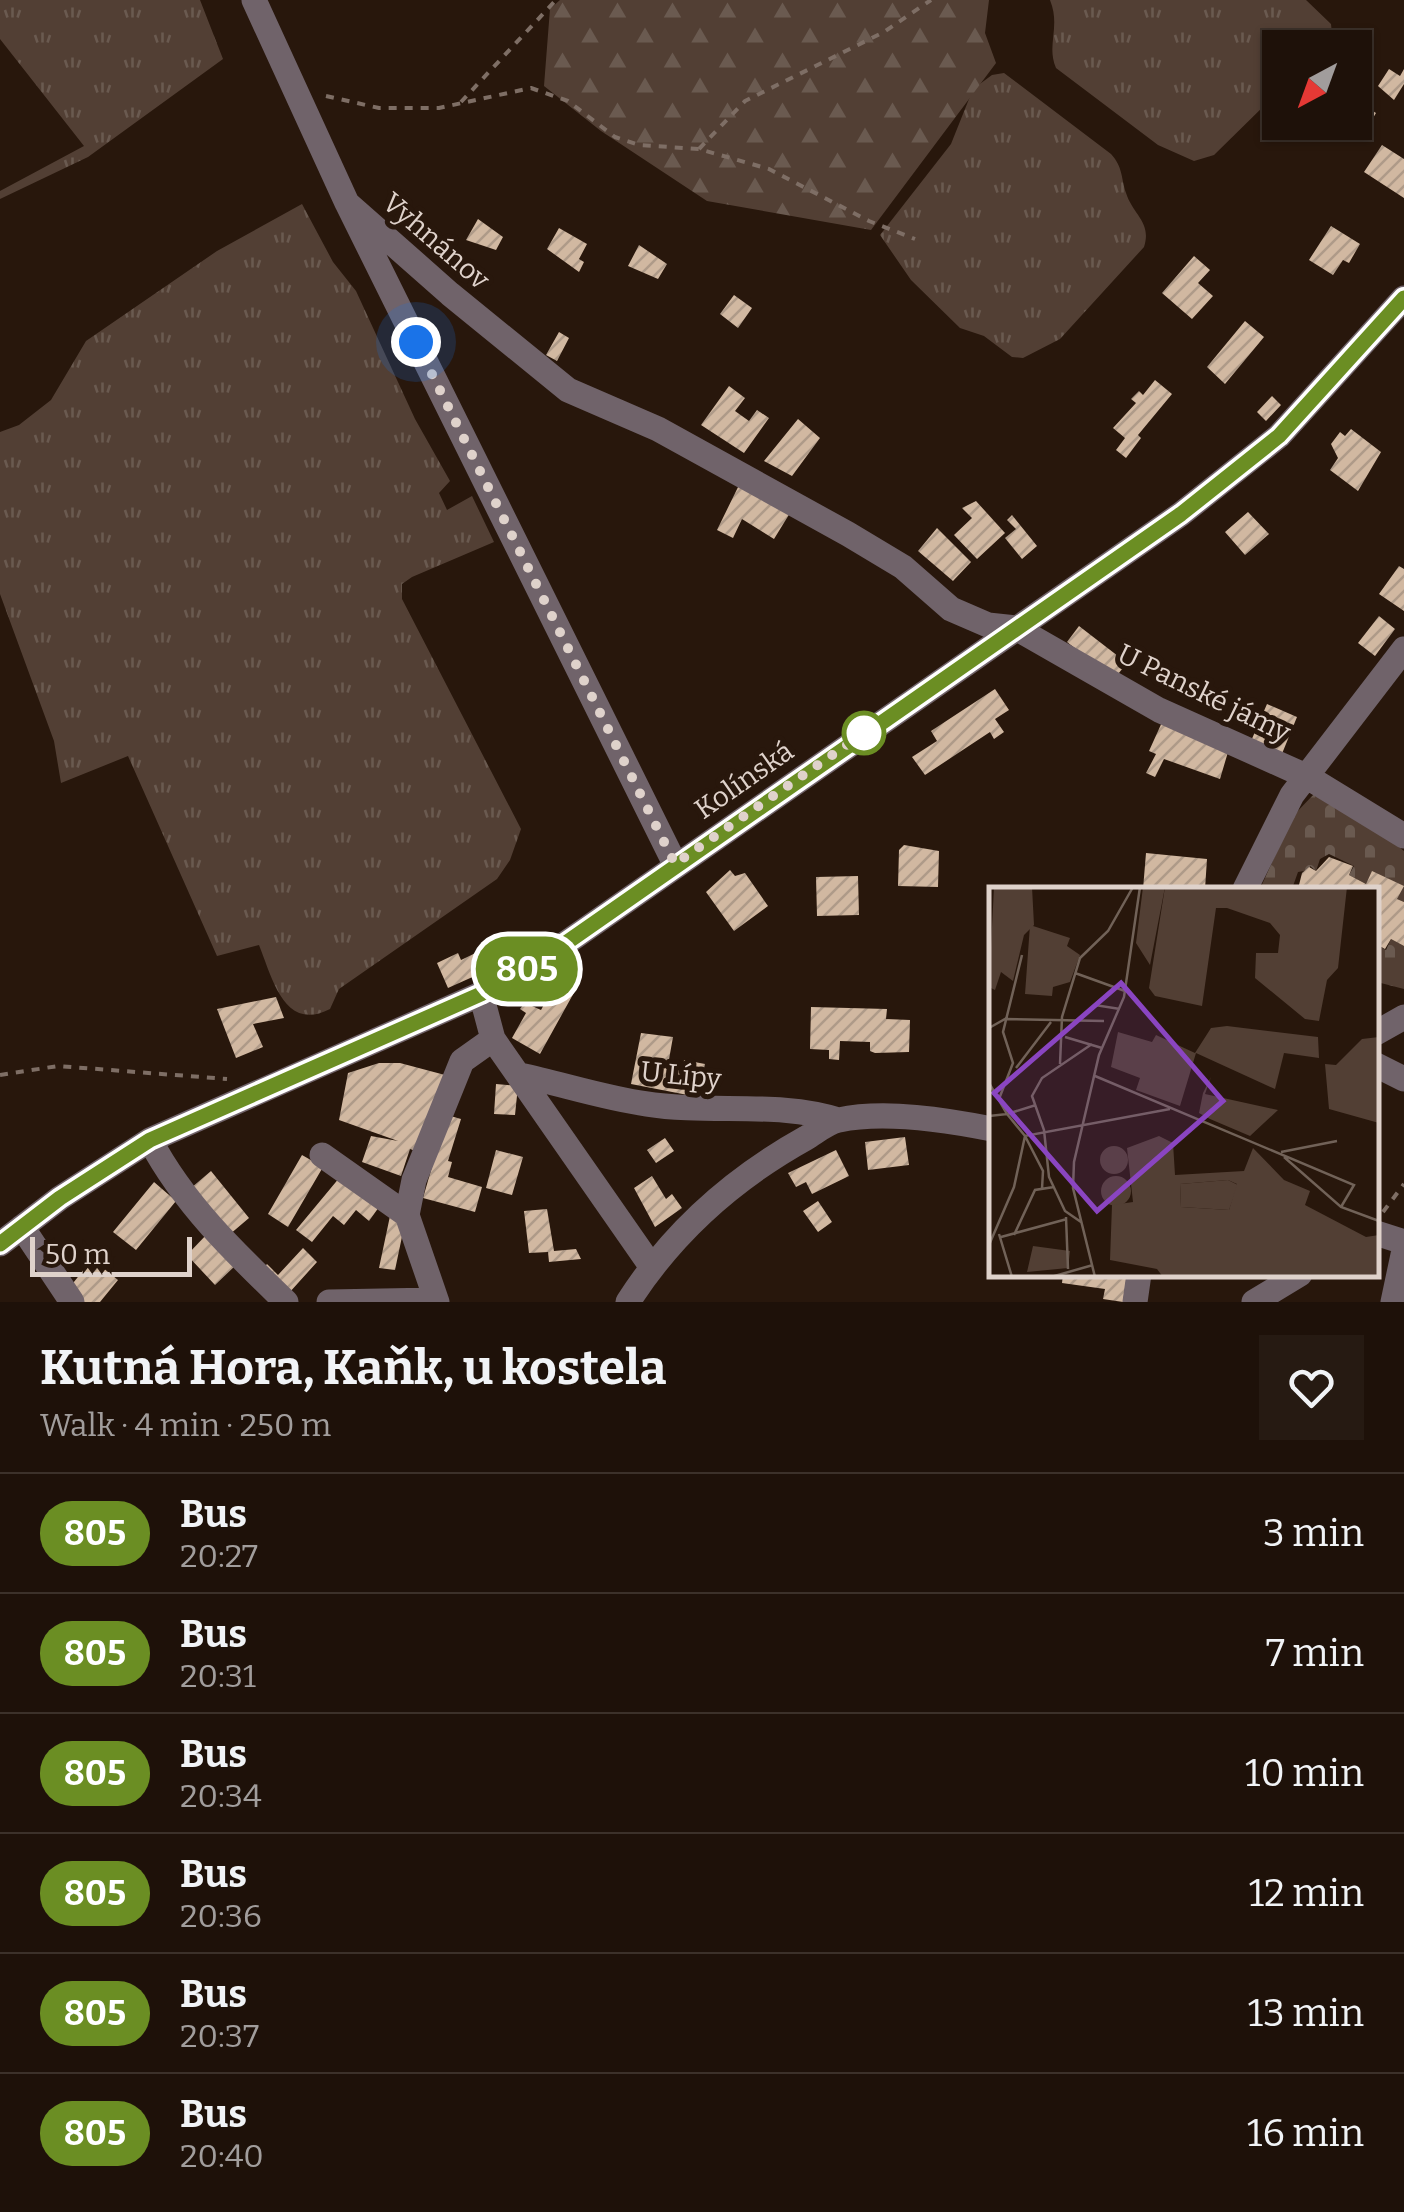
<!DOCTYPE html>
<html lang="en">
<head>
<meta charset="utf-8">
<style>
	:root { --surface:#1e1109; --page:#261a12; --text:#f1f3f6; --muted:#a19d9c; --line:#3c312a }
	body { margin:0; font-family:Bitter,serif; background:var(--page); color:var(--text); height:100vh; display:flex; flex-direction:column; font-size:38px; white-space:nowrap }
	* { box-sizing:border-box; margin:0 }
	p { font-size:32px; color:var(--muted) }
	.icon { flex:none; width:55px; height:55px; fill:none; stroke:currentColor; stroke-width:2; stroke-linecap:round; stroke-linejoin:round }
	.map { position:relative; height:1302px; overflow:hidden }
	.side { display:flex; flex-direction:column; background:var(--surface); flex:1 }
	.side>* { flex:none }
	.badge { padding:0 20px; border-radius:32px; font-size:35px; line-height:65px }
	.needle { width:65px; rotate:221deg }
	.buttons { position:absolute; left:1262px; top:30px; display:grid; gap:20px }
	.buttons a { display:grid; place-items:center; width:110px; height:110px; border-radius:0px; background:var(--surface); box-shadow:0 2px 8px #0004,0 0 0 2px var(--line); font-size:50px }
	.scale { position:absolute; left:30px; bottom:25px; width:162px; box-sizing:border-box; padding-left:10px; border:5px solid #dfd2cb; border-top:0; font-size:28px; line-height:35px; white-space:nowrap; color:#dfd2cb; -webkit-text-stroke:8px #28170c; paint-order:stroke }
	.you { position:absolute; width:50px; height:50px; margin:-25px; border:8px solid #fff; border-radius:50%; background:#1a73e8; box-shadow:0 0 0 15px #1a73e833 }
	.map>.badge { position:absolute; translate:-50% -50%; box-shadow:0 0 0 5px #fff }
	.round { display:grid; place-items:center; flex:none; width:105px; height:105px; border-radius:0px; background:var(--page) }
	.summary { display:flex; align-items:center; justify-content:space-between; height:170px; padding:0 40px }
	h1 { font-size:48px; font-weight:700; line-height:75px }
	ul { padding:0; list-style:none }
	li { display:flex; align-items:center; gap:30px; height:120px; padding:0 40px; border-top:2px solid var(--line) }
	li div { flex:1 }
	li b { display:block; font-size:38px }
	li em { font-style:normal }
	li .badge { min-width:110px; font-weight:700; text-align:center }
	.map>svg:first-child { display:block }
	.grass { fill:url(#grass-tufts) }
	.forest { fill:url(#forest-firs) }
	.cemetery { fill:url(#cemetery-stones) }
	.building { fill:url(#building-hatch) }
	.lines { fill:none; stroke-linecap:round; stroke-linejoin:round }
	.path { stroke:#7e6e65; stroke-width:4; stroke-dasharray:8 8; stroke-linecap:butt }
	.minor { stroke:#70636a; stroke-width:25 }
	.line-casing { stroke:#fff; stroke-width:22 }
	.line { stroke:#6b8e23; stroke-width:15 }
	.walk { stroke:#dfd2cb; stroke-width:10; stroke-dasharray:0 18 }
	.stop-dot { fill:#fff; stroke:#6b8e23; stroke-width:5 }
	.labels { text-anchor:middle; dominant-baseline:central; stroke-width:10; stroke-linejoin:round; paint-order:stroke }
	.street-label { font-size:28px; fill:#dfd2cb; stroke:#28170c }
	.inset-road { fill:none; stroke:#716258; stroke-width:2.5 }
	.view { fill:#8a45c1; fill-opacity:0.15; stroke:#8a45c1; stroke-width:5 }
	.inset-edge { fill:none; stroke:#dfd2cb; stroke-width:5 }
</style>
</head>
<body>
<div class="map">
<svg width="1404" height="1302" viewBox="0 0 1404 1302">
	<defs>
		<pattern id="grass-tufts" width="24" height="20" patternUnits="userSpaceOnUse" patternTransform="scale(2.5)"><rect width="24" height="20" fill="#523f34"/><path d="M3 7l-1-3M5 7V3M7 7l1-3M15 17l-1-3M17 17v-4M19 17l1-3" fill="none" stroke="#6a5a50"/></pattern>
		<pattern id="forest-firs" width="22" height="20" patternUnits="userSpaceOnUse" patternTransform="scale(2.5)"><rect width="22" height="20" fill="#523f34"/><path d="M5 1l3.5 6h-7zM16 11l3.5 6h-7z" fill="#6a5a50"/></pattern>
		<pattern id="cemetery-stones" width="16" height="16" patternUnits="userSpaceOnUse" patternTransform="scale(2.5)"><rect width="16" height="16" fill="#523f34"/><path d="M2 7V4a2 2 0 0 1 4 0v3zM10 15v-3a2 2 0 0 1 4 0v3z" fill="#6a5a50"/></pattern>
		<pattern id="building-hatch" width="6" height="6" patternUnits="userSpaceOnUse" patternTransform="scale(2.5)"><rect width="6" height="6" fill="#d1b8a1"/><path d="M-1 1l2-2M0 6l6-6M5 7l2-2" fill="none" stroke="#ae9a88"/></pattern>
	</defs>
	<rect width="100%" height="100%" fill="#28170c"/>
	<path class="grass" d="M0,0H200L223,59L88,157L0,199V191L84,146L0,39Z
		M1050,0H1306L1331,24L1332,34L1320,47L1280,48V90L1214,155L1194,161L1158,145L1056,68C1046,45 1061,27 1050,0Z
		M1004,73L1111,154C1123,167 1121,178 1126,193C1133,215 1152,222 1144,247L1060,339L1023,358L1012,357L984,336L960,328L911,280L880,235L951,144L973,89L992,75Z
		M302,204L333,262L356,291L415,419L450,481L439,493L447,510L472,496L494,542L412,577L402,584V599L521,829L510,860L497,879L339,989L330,1009C284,1033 272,977 259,945L217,956L128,756L61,783L54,741L0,594V432L19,425L51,400L86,341L217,251Z"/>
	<path class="forest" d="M560,0H989L985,33L996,63L871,230L707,201L601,131L544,86L550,9Z"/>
	<path class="cemetery" d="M1315,793L1371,825L1404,851V902L1397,899L1403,886L1372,872L1366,884L1349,875L1354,866L1329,854L1320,859L1316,871L1310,866V870L1298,872L1293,886L1298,889H1260L1293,816Z
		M1391,939L1404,946V989L1377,982L1376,944L1386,950Z"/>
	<path class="building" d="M1389,69L1400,76L1404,69V84L1394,100L1378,86Z
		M1362,104L1376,113L1361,138L1347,129Z
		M1382,145L1404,159V198L1364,172Z
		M478,219L503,237L496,250L466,240Z
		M1331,226L1360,244L1349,263L1343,260L1333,275L1309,260Z
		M559,228L587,244L579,259L584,262L579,272L547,249Z
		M639,245L667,264L658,279L628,266Z
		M1194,256L1210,270L1198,283L1213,296L1192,319L1162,293Z
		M734,295L752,308L738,328L720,314Z
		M1245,321L1264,337L1225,384L1207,367Z
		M559,332L569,338L557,361L546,355Z
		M1155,380L1172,394L1138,435L1141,438L1126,458L1116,450L1125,438L1113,428L1136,403L1131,399L1139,391L1143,395Z
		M729,386L745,398L735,411L749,421L757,410L769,418L744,453L701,425Z
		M1272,396L1281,405L1266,421L1257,412Z
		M798,419L820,438L792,476L764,461Z
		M1351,429L1381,452L1358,491L1330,470L1338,458L1331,444L1340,432L1345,436Z
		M741,481L790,513L774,539L742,519L733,538L717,530Z
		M976,501L1005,533L977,559L954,535L972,518L962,508Z
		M1248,512L1269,534L1245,555L1225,532Z
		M1012,515L1037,546L1022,559L1005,538L1016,529L1007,520Z
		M937,528L971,562L953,581L918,551Z
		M1399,566L1404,569V611L1379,594Z
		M1379,616L1395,629L1375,656L1358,643Z
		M1079,626L1127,663L1114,679L1067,642Z
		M995,689L1009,710L995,719L1004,732L994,739L990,732L925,775L912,757L937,741L931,731Z
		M1267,704L1297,717L1279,761L1248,748Z
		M1163,720L1228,752L1220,779L1164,759L1155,777L1146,773L1156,754L1149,751Z
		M904,845L939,851L938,887L898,886L899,850Z
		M1146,853L1207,859L1205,889H1143Z
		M1329,857L1353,866L1349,875L1366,884L1372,871L1404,886L1397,899L1404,902V946L1391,939L1385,949L1376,944V889H1298L1302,873L1309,867L1316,871Z
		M730,870L735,876L745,873L768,906L734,931L706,892Z
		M858,876L859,915L817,916L816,877Z
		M488,947L497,966L448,988L437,963L458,953L461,960Z
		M558,979L576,989L540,1054L512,1038L526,1013L520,1009L530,996L536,999L532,1006L541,1010Z
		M276,997L284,1018L253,1024L263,1047L236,1058L217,1009Z
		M811,1007L887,1009L886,1019L910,1020L909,1052L875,1053L870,1051V1042L840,1041L839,1060L829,1059V1050L810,1049Z
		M641,1033L673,1037L668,1065L683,1068L684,1060L705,1064L698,1097L631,1084Z
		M379,1063H400L445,1075L416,1151L410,1149L401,1176L362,1162L371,1136L398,1141L339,1120L348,1073Z
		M496,1084L518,1086L515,1115L494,1114Z
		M447,1115L461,1119L448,1161L452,1162L448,1177L482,1187L475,1212L423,1198Z
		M905,1137L909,1165L868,1170L865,1142Z
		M665,1138L674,1151L656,1163L647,1150Z
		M496,1150L523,1157L512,1195L486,1188Z
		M836,1150L849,1176L812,1194L806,1182L796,1187L788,1173Z
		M302,1155L323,1167L288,1227L268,1214Z
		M211,1171L249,1218L229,1235L191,1188Z
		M652,1176L666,1199L672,1194L682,1208L655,1227L634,1188Z
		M340,1177L379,1207L369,1221L356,1210L344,1225L333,1216L312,1242L296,1230Z
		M154,1182L176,1201L136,1250L113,1232Z
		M818,1201L832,1222L818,1232L803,1211Z
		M547,1209L554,1251L576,1249L581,1259L549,1262L548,1252L529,1253L524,1211Z
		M390,1216L404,1227L395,1270L379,1268Z
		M206,1235L236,1265L215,1285L187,1255Z
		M303,1248L317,1262L289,1293L263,1268L267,1264L278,1275Z
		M92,1259L118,1280L100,1302H82L70,1287Z
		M1063,1274H1127L1123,1302L1103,1299L1105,1289L1062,1283Z"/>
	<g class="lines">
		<path class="path" d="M326,96L379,108H439L531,88L568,101L615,137L639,145L699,149L769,169L869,221L915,239
			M461,102L556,0
			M699,149L745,101L884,32L931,0
			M0,1075L58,1066L227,1079
			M1383,1212L1404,1184"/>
		<path class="minor" d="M254,0L347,203L675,864
			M347,203L450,294L568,390L658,429L848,534L903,567L951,609L988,625L1016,628L1159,710L1306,776L1404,836
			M1245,889L1292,795L1404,649
			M481,994L493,1039L651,1266
			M1376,1033L1404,1017
			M1376,1065L1404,1079
			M520,1075C562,1084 604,1098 647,1104C709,1114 780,1101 838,1120
			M150,1140C183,1203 235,1253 286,1302
			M322,1155L407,1215L437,1302
			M407,1215L414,1180L462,1061L493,1039
			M22,1227L72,1302
			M1376,1233L1404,1242
			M0,1244L60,1198L150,1140L481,994L533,966L1181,514L1279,436L1404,298
			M329,1302L435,1300
			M628,1302C672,1233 734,1178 806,1138C816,1132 828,1122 839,1120C885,1110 947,1120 992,1129
			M1135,1302L1139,1274
			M1254,1302L1300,1274
			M1393,1302L1404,1250"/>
	</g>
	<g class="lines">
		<g class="line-casing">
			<path id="line" d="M0,1244L60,1198L150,1140L481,994L533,966L1181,514L1279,436L1404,298"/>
		</g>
		<use href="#line" class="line"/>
		<path class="walk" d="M416,342L675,864L864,733"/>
	</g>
	<circle class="stop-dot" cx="864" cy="733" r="20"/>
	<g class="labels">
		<g class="street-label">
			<text transform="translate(436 241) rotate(41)">Vyhnánov</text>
			<text transform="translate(1204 693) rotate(26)">U Panské jámy</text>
			<text transform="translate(744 780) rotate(-35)">Kolínská</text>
			<text transform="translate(681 1075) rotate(6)">U Lípy</text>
		</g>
	</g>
	<g transform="translate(989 887)">
		<rect width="390" height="390" fill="#28170c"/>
		<path d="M154,0H176L161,78L147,56ZM41,38L81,51L78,59L91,68L81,95L64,100L63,109L36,107ZM238,139L329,150L330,171L295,166L286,202L207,166L191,219L147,203L151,191L122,180L129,145L163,155L167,148L206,166L222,141ZM222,190L216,207L289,223L261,249L221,232L210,226L214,206ZM111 273a14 14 0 1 1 28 0a14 14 0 1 1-28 0ZM112 304a15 15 0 1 1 30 0a15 15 0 1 1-30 0ZM239,293L249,298L240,323L192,320L191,297Z" fill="#523f34"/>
		<path d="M5,0H43L45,38L35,48L24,94L12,85L6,103L0,100ZM176,0H358L349,81L338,93L330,134L316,132L266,91L267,66H289L291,48L281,36L238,21H227L213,119L166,109L160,101ZM390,150V236L340,222L336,177L347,178L373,152ZM170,249L184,256L186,288L255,284L264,261L295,293L321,304L316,318L377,350L390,348V390H174L168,382L121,373L123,318L144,315L138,261ZM239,293L248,297L240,323L192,320L191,297ZM44,359L81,364L79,381L38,385Z" fill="#523f34" fill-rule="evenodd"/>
		<path class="inset-road" d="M86,86L136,104M93,130L106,118L131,122M0,141L16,132L115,134M76,150L113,161M71,177L73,130L91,71L119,44L144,0M27,181L62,135M106,189L365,298L352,320M0,196L18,227L47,218M10,212L24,176L14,145L33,68M0,229L18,227L36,249L181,222M36,249L54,284L53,302M292,265L348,254M295,270L352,320L390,334M77,330L79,382M92,335L76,324L60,290L55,243L43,209L53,191L103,157M10,347L23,390M25,348L46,303L65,300M12,350L78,332M0,358L25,300L36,249M62,390L104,378M106,390L84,301L85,275L110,168L135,110L151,0"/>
		<path class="view" d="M132,96L234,214L108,324L5,206Z"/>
		<rect width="390" height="390" class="inset-edge"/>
	</g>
</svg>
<div class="buttons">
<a><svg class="needle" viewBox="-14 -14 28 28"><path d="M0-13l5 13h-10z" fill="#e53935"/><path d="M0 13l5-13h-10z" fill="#a19d9c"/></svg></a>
</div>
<div class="scale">50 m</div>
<div class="you" style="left:416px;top:342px"></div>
<b class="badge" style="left:527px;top:969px;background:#6b8e23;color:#fff">805</b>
</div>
<section class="side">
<div class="summary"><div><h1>Kutná Hora, Kaňk, u kostela</h1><p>Walk · 4 min · 250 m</p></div><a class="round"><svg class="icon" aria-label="heart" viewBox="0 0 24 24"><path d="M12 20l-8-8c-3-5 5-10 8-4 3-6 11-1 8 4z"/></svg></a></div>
<ul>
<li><span class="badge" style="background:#6b8e23;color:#fff">805</span><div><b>Bus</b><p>20:27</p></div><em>3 min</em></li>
<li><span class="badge" style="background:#6b8e23;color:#fff">805</span><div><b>Bus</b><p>20:31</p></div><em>7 min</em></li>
<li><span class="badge" style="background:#6b8e23;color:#fff">805</span><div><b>Bus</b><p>20:34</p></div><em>10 min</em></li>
<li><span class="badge" style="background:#6b8e23;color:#fff">805</span><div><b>Bus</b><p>20:36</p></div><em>12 min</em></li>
<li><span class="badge" style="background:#6b8e23;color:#fff">805</span><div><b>Bus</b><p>20:37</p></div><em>13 min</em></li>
<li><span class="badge" style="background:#6b8e23;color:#fff">805</span><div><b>Bus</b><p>20:40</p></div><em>16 min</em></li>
</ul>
</section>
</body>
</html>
